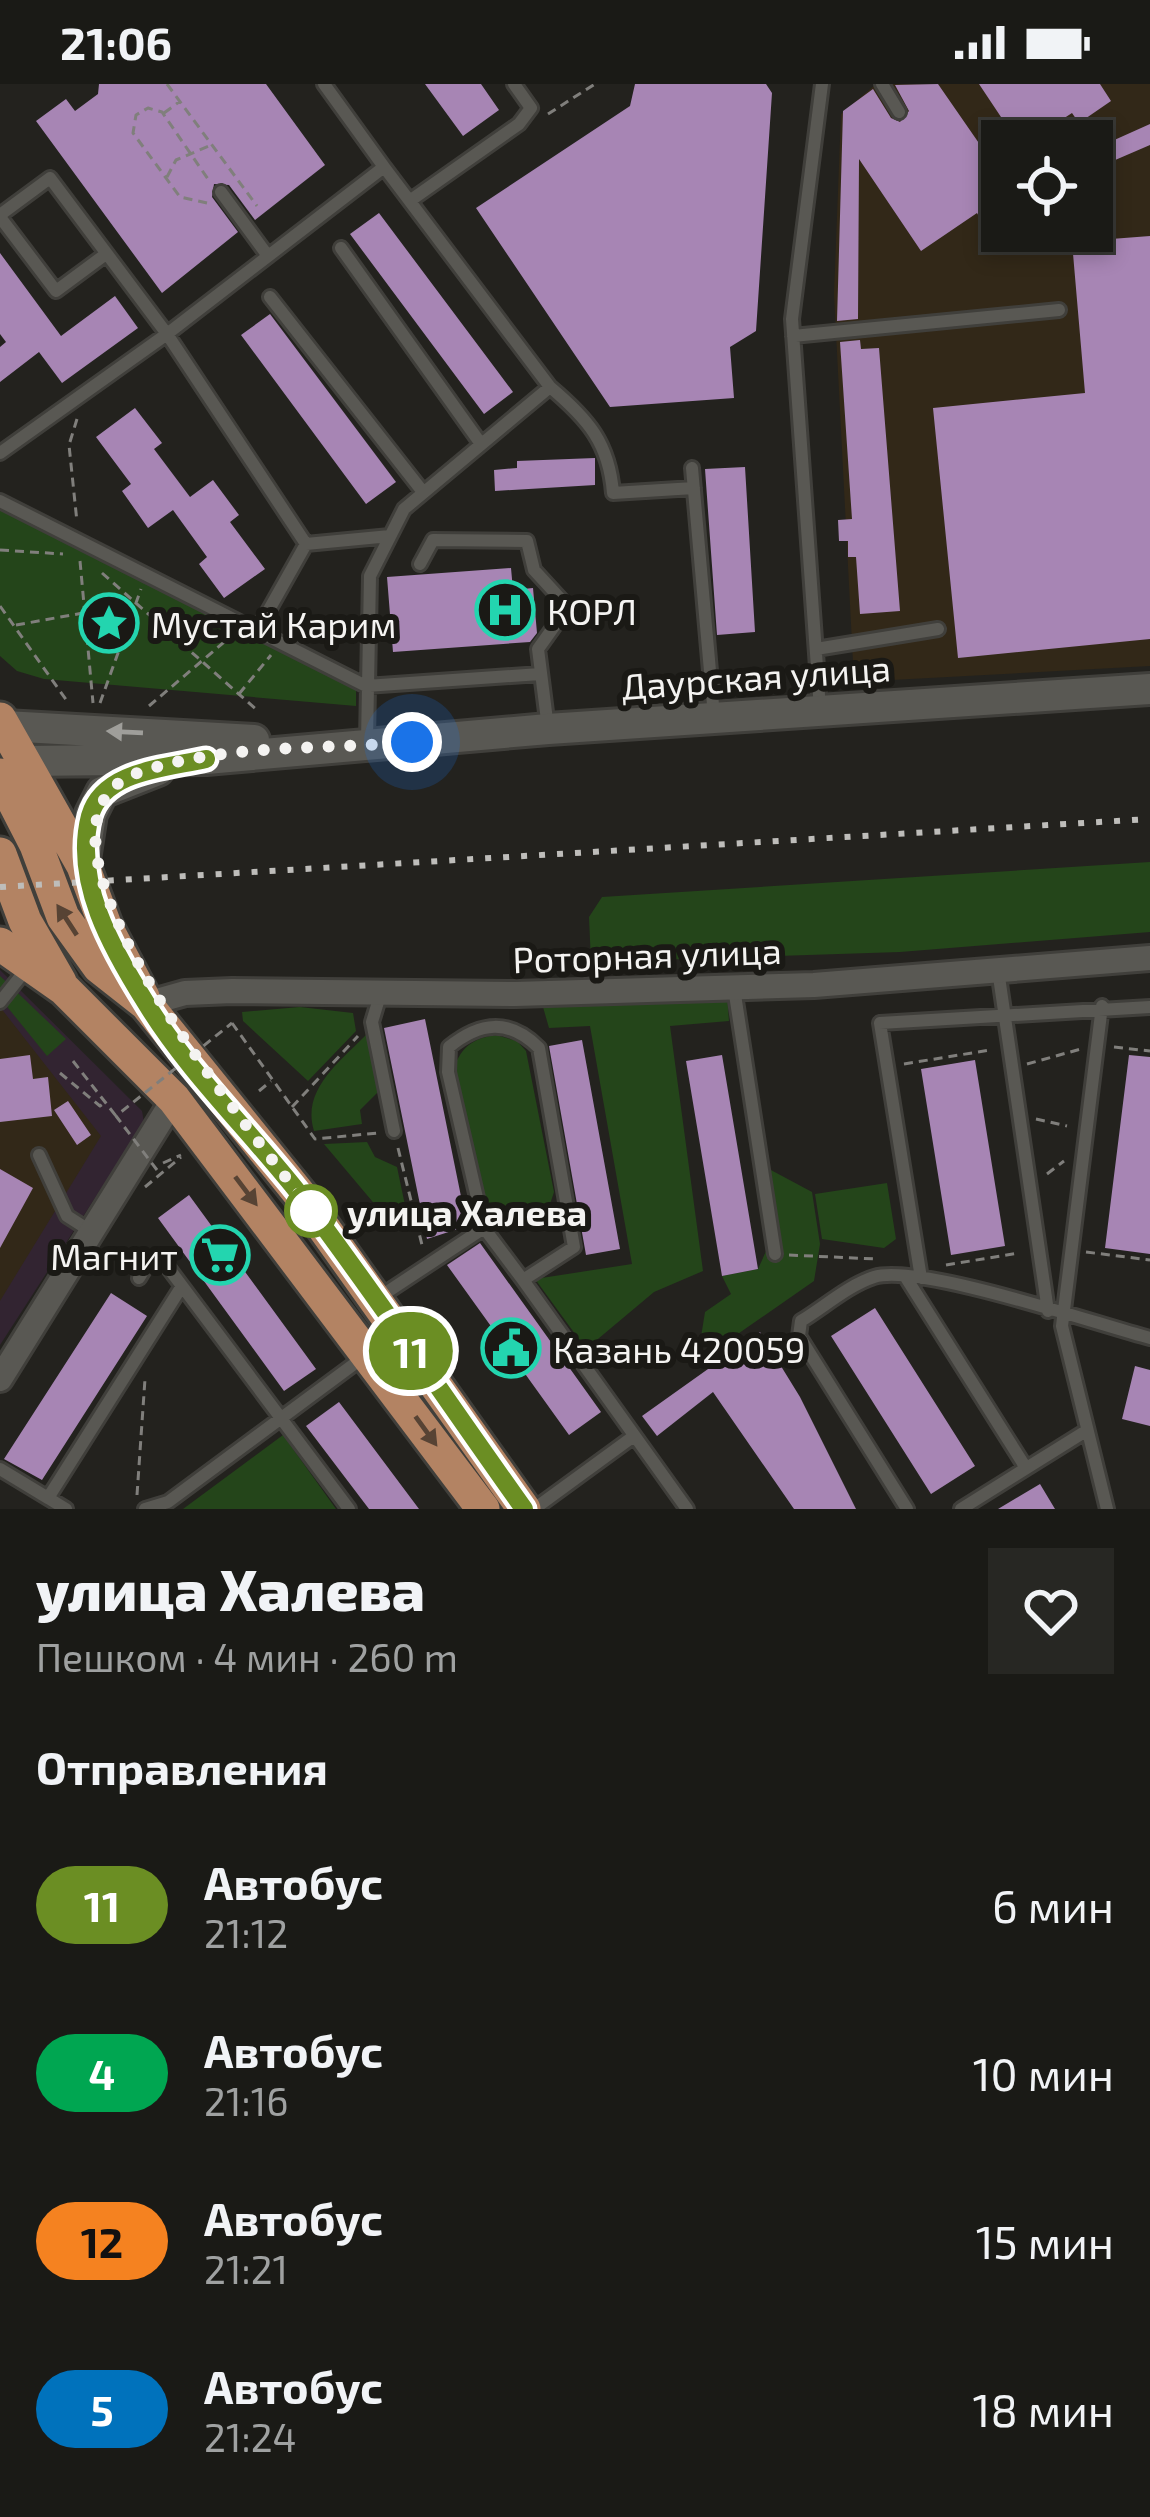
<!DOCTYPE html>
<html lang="ru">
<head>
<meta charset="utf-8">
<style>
	:root { --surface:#1a1a16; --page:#272723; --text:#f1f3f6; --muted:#9fa1a1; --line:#383835 }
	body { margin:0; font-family:"Exo 2",sans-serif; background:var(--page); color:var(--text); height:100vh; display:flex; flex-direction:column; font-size:45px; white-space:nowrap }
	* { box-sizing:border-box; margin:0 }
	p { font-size:39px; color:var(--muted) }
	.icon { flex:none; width:66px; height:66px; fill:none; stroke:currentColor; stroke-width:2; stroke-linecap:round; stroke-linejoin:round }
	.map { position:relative; height:1425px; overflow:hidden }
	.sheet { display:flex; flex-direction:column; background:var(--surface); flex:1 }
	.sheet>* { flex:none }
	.badge { padding:0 24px; border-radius:39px; font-size:42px; line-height:78px }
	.tools { position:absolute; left:981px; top:36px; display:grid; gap:24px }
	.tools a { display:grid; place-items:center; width:132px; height:132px; border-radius:0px; background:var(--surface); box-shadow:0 6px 18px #0003,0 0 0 3px var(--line); font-size:60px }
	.you { position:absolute; width:60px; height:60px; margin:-30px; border:9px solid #fff; border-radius:50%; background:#1a73e8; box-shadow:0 0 0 18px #1a73e833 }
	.map>.badge { position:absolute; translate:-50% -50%; box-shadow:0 0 0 6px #fff }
	h2 { padding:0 36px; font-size:45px; line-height:108px }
	.round { display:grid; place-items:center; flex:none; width:126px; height:126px; border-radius:0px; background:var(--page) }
	.summary { display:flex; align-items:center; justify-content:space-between; height:204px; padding:0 36px }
	h1 { font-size:57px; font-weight:800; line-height:90px }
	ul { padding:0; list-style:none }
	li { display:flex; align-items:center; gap:36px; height:168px; padding:0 36px }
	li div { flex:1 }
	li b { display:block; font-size:45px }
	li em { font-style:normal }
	li .badge { min-width:132px; font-weight:700; text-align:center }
	.status { display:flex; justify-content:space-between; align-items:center; height:84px; padding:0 60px; background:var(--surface); direction:ltr }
	.status svg { height:33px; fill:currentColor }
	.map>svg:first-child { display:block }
	.commercial { fill:#322431 }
	.industrial { fill:#322818; fill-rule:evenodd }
	.green { fill:#24451a }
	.building { fill:#a785b4 }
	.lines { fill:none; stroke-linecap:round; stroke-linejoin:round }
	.service-casing { stroke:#403f3b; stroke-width:18 }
	.minor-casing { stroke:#403f3b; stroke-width:30 }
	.tertiary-casing { stroke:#403f3b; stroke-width:36 }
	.primary-casing { stroke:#403f3b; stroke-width:39 }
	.path { stroke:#807f7c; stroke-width:3; stroke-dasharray:9 6; stroke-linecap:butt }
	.service { stroke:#595853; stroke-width:12 }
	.minor { stroke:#595853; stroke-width:24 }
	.tertiary { stroke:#595853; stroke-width:30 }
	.primary { stroke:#b38363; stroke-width:33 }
	.rail { stroke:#bebdba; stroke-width:6; stroke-dasharray:6 12; stroke-linecap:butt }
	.path-bridge { stroke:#807f7c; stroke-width:3; stroke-dasharray:9 6; stroke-linecap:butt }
	.oneway { fill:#9f9e9a }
	.oneway2 { fill:#574334 }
	.line-casing { stroke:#fff; stroke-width:27 }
	.line { stroke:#6b8e23; stroke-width:18 }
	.walk { stroke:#f4f3f1; stroke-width:12; stroke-dasharray:0 21.6 }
	.stop-dot { fill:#fff; stroke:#6b8e23; stroke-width:6 }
	.labels { text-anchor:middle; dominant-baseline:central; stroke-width:12; stroke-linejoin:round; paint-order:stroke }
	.poi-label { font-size:36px; fill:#f4f3f1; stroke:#1a1915; text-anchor:start }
	.street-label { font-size:36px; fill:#f4f3f1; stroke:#1a1915 }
	.stop-label { font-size:36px; font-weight:bold; fill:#f4f3f1; stroke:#1a1915; text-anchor:start }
</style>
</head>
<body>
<div class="status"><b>21:06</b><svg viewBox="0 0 49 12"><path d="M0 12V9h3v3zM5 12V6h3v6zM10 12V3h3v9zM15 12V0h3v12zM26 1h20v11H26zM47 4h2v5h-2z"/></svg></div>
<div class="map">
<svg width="1150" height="1425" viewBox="0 0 1150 1425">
	<rect width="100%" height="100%" fill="#23221e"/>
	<path class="commercial" d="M0,886L142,1027L144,1038L0,1261Z"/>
	<path class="industrial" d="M876,0H1150V582L854,598L834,210L841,30ZM1002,57H1092V147H1002Z
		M0,923L101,1052L0,1217Z"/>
	<path class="green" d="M0,424L356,604V622L44,595L17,587L0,572Z
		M1150,778V848L900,868L591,878L589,833L602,813Z
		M0,892L66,955L47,972L0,914Z
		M727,910L729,937L670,942L703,1187L654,1208L586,1265L535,1195L632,1180L590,942L549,944L541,916Z
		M300,923L353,929L356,947L308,997L243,937L242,928Z
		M368,949L380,1006L360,1026L362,1040L314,1047C301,1005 341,977 368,949Z
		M496,951L517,957L526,967L554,1108L545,1135L521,1145L493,1139L479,1118L452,988C461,964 470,955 496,951Z
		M367,1058L375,1073L397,1083L410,1145L388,1136L324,1060Z
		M769,1085L812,1108L820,1160L814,1197L719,1263L701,1253L705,1228L731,1210L722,1192L758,1185L767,1165Z
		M887,1099L896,1155L884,1164L822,1155L815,1110Z
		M283,1351L336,1425H183Z"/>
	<path class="building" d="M99,0H266L325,81L255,136L229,101L214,100L212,113L238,148L162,209L36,37L66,15L75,27L98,10Z
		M425,0H481L499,26L463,52Z
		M635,0H766L772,9L756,247L730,263L734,314L610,323L476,124L630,22Z
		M938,0L1001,91L992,98L997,108L1002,106V125L981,136L977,129L921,167L859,75L858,235L837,237L843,27L873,5L891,34L900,38L909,27L895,1Z
		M979,0H1100L1111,17L1079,39L1072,29L1029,57H1017Z
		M1150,40V61L1092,86V66Z
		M379,129L513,308L484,330L350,150Z
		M1150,152V555L958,574L933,324L1085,309L1072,158Z
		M0,169L61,252L115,212L138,244L62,299L39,268L0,298V263L6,258L0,250Z
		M270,230L396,398L366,420L241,251Z
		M860,256L861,265L879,264L900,527L860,530L856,473H848V457H839L838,436L852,435L840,258Z
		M135,324L162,359L154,365L190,413L213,396L239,431L230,438L265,485L224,514L199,480L207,473L173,426L148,444L122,407L131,400L96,353Z
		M595,374V401L495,407L494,386L517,384V377Z
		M745,383L755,548L717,551L705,385Z
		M511,484L513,506L533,504L537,549L530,558L393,568L387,493Z
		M425,935L467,1142L427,1155L384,944Z
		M582,956L620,1165L586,1171L549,962Z
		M30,971L33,995L48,993L52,1032L0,1038V975Z
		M722,971L758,1185L722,1192L686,977Z
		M1129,971L1150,973V1170L1105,1164Z
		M975,976L1005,1162L951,1171L921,985Z
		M68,1017L91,1051L77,1061L54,1026Z
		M0,1085L33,1104L0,1164Z
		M189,1111L316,1285L284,1307L158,1134Z
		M480,1159L601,1328L569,1351L447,1181Z
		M111,1209L147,1232L42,1396L4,1375Z
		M875,1224L975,1382L931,1410L831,1252Z
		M760,1248L800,1313L856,1425H794L713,1308L657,1352L642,1332Z
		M1135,1282L1150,1286V1342L1122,1335Z
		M339,1318L419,1425H369L306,1342Z
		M1040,1400L1055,1425H998Z"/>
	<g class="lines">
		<g class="service-casing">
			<path id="service" d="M882,0L899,28
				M221,108L268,172
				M411,116L519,40L531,24L514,0
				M0,131L50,94L167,250L306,460L390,452
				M0,133L56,207L106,170
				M341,164L481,360
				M270,213L423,408
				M793,252L1059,226
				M550,303C588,335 609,359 613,409L694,404
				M0,369L167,250L384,83L324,0
				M692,384L714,632
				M0,417L366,602L540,590
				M420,480L433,456L527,457L534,486L568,523L538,565L548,644
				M257,547L306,460
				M816,565L938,545
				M820,625L792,235L822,0
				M367,657L370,492L404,425L550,303L384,83
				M998,886L1048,1227
				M734,904L775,1170
				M381,908L372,938L394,1047
				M0,918L28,883
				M1102,922L1062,1242L1107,1425
				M39,1071L67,1132L92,1148
				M905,1192L1026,1384
				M139,1194L151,1174H161L349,1425
				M921,1194L880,939L1150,923
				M523,1196L484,1144L448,988L449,963C480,938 509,934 539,964L574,1163L523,1196L687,1425
				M375,1216L484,1144
				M0,1385L48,1414L182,1202
				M48,1414L66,1425
				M145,1425L168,1418L365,1272
				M534,1425L634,1352
				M907,1425L799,1252L801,1237C824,1223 849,1201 874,1193C919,1179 1096,1240 1150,1254
				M961,1425L1086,1347"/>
		</g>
		<g class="minor-casing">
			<path id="minor" d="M146,920L185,909L232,907L515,910L814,901L1150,874
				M0,1295L174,1015"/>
		</g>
		<g class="tertiary-casing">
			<path id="tertiary" d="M5,642L254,656
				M25,677L206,675L548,645L1150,605
				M83,782L91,730L102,708L158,686"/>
		</g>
		<g class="primary-casing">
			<path id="primary" d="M0,635L83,782L105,841L143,913
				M0,691L36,761L63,833L99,883L146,920L301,1112L524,1425
				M0,770L25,837L60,898
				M0,860L64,905L174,1015L483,1425"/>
		</g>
		<path class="path" d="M167,0L257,122
			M164,29L179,18
			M548,30L595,0
			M167,93L176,76L209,62
			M207,119L180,113L133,49L136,31L148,24L162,28L210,98
			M77,335L69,361L77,438
			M0,466L63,470
			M80,477L93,619
			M102,489L258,627
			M0,522L67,617
			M16,541L83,529
			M239,610L271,571
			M100,619L141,505
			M149,622L230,553
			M232,939L315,1055L378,1049
			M1114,963L1150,967
			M73,977L116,1032
			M904,980L990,966
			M1027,980L1081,965
			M60,989L100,1022L104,1019
			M259,1007L271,997
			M292,1023L358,952
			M1036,1035L1067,1042
			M398,1064L423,1165
			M163,1079L181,1071
			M1047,1090L1064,1077
			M145,1103L181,1073
			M1086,1168L1150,1176
			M789,1171L876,1175
			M104,1175L122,1185
			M946,1181L1019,1169
			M137,1411L145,1295"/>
		<use href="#service" class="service"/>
		<use href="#minor" class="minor"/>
		<use href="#tertiary" class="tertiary"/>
		<use href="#primary" class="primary"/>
		<path class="rail" d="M0,803L1150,735"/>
		<path class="path-bridge" d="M157,1086L116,1032L232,939"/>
	</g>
	<defs><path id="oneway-solid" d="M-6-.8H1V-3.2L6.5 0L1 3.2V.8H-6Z" transform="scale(3)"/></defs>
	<use class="oneway" href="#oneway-solid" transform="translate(125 648) rotate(-177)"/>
	<g class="oneway2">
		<use href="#oneway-solid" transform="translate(67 836) rotate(-123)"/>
		<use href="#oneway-solid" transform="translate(246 1107) rotate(53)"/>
		<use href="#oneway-solid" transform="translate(426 1347) rotate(54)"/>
	</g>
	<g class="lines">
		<g class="line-casing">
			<path id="line" d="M206,675C167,684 103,686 90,732C73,797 112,865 146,919C188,988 251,1048 301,1112C378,1214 450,1321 524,1425"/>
		</g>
		<use href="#line" class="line"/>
		<path class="walk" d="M311,1127C263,1059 0,753 132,691C217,659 323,666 412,658"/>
	</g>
	<defs>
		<g id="hospital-ring" transform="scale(3)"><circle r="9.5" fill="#1a1915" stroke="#23d5af" stroke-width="1.5"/><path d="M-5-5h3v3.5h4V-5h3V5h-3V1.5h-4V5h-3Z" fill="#23d5af"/></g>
		<g id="sight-ring" transform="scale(3)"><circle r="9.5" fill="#1a1915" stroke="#23d5af" stroke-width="1.5"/><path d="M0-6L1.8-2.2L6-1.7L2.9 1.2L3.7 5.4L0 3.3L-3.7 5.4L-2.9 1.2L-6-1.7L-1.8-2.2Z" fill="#23d5af"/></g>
		<g id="supermarket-ring" transform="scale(3)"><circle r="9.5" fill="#1a1915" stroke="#23d5af" stroke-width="1.5"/><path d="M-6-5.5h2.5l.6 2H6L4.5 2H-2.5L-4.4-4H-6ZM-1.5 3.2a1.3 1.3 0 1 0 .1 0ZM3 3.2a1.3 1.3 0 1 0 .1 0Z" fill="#23d5af"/></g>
		<g id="civic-ring" transform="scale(3)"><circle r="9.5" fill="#1a1915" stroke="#23d5af" stroke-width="1.5"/><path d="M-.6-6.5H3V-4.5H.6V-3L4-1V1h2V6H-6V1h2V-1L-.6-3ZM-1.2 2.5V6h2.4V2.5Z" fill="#23d5af"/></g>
	</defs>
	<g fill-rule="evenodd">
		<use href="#hospital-ring" x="505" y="526"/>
		<use href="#sight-ring" x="109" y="539"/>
		<use href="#supermarket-ring" x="220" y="1171"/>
		<use href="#civic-ring" x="511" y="1264"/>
	</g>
	<circle class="stop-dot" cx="311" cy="1127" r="24"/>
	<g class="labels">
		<g class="poi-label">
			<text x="547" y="526">КОРЛ</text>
			<text x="151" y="539">Мустай Карим</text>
			<text x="178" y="1171" text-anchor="end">Магнит</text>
			<text x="553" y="1264">Казань 420059</text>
		</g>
		<g class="street-label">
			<text transform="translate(756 592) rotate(-4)">Даурская улица</text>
			<text transform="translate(647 870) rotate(-2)">Роторная улица</text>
		</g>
		<g class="stop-label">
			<text x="347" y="1127">улица Халева</text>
		</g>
	</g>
</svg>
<div class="tools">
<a><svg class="icon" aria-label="locate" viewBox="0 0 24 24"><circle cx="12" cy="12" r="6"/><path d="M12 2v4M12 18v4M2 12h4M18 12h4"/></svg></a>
</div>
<div class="you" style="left:412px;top:658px"></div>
<b class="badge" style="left:411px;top:1267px;background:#6b8e23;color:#fff">11</b>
</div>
<section class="sheet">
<div class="summary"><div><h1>улица Халева</h1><p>Пешком · 4 мин · 260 m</p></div><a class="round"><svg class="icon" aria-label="heart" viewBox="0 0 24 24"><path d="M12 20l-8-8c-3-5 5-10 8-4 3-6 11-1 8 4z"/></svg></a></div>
<h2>Отправления</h2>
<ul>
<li><span class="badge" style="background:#6b8e23;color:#fff">11</span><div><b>Автобус</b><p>21:12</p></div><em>6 мин</em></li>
<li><span class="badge" style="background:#00a651;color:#fff">4</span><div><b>Автобус</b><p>21:16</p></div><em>10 мин</em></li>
<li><span class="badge" style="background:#f58220;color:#111">12</span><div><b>Автобус</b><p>21:21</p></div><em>15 мин</em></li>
<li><span class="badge" style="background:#0072bc;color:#fff">5</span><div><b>Автобус</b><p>21:24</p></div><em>18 мин</em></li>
</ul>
</section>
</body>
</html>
